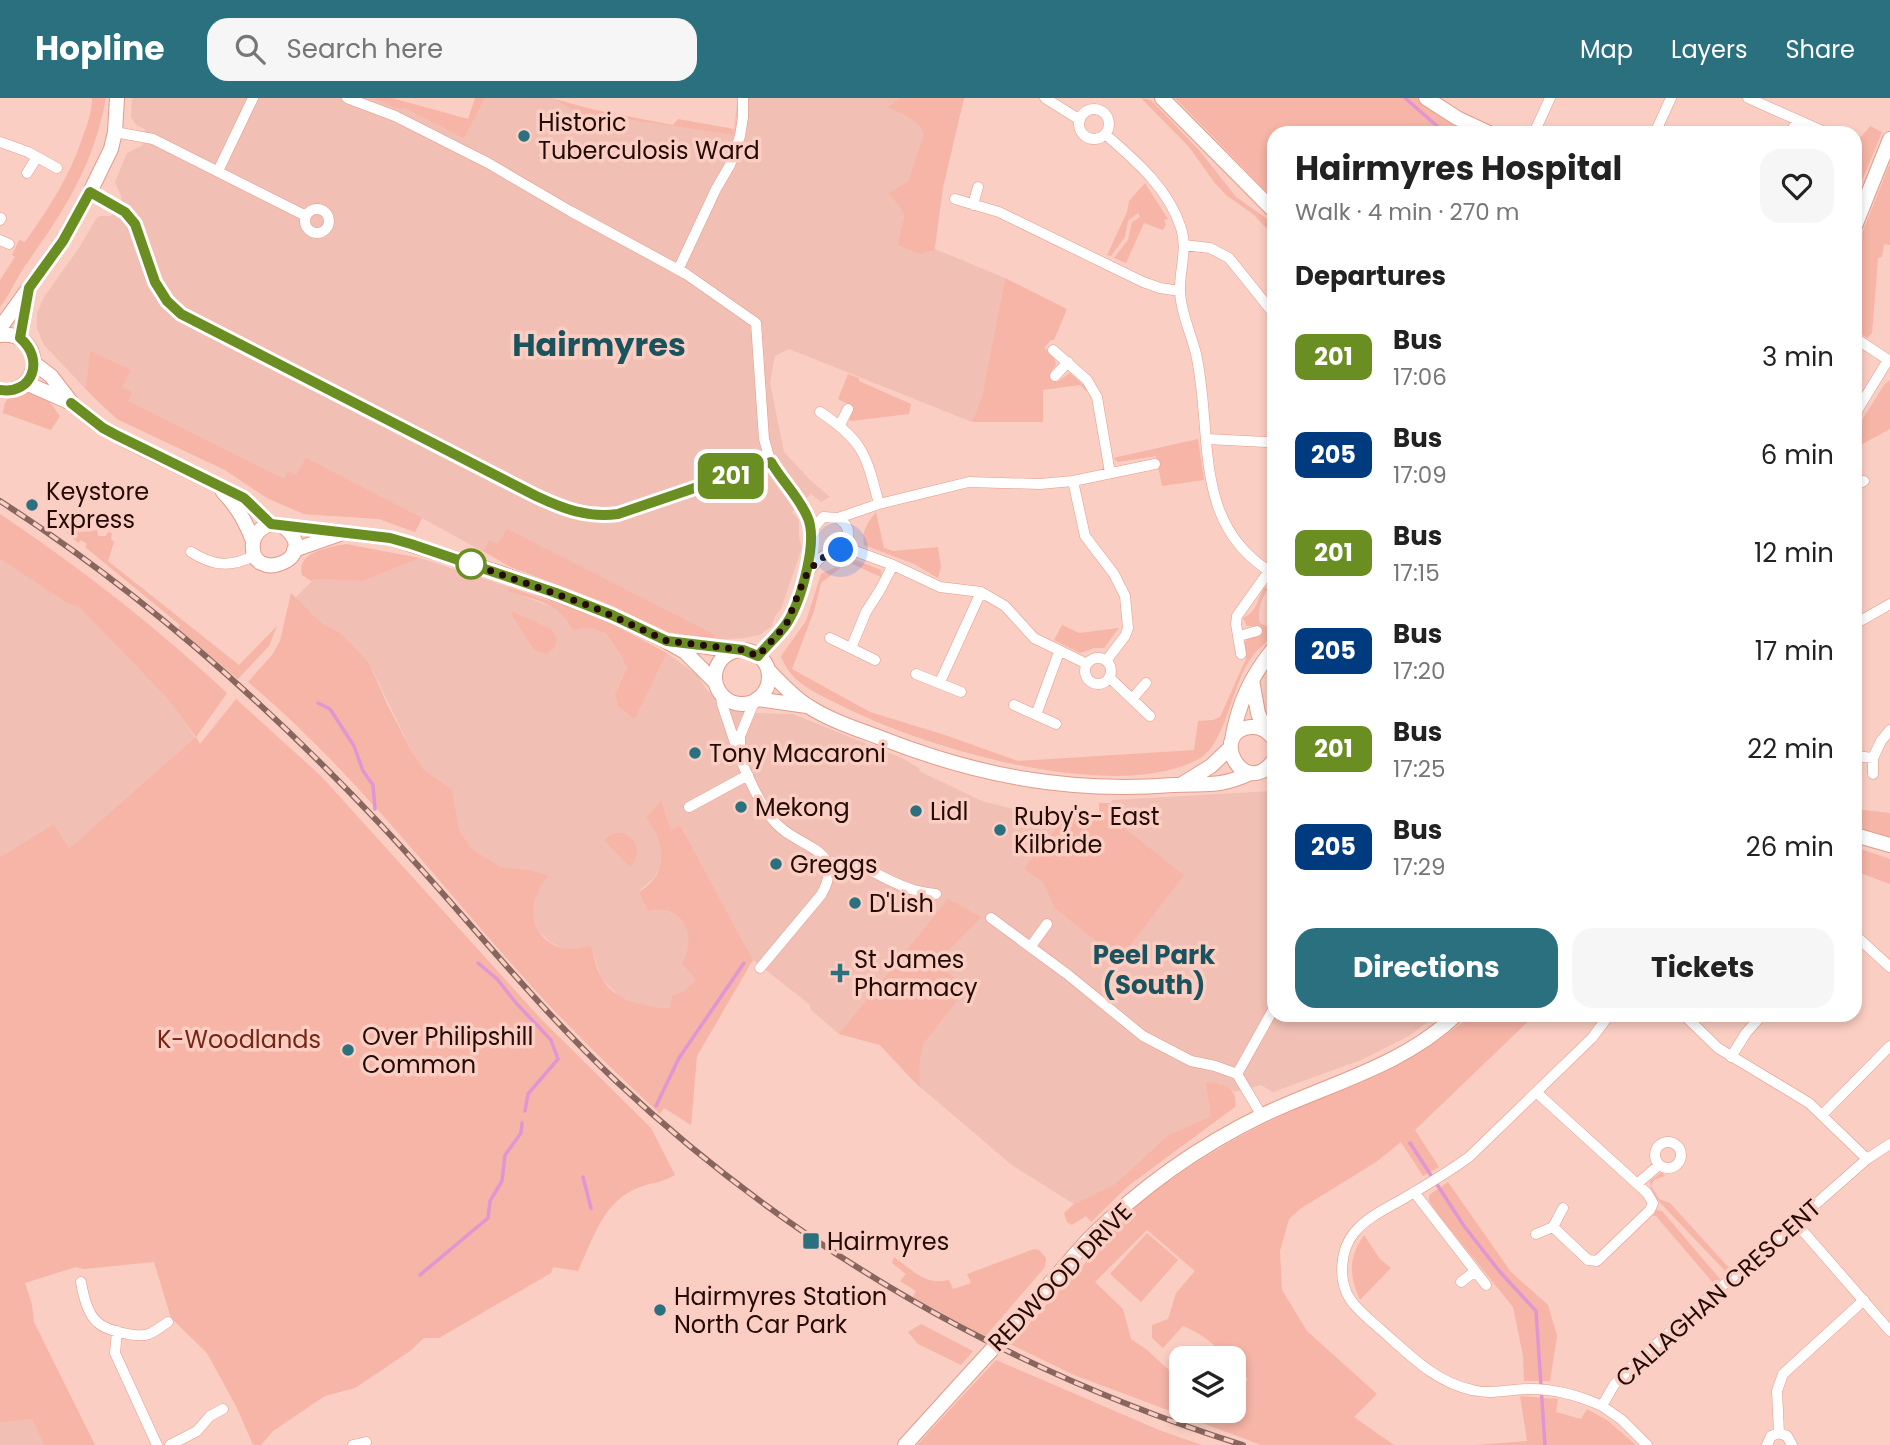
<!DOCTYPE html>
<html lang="en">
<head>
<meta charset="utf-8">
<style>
	:root { --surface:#fff; --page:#f6f6f6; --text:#222; --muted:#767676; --accent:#2b707f }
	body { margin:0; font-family:Poppins,sans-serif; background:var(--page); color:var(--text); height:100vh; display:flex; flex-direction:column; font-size:26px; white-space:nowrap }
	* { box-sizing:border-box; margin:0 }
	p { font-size:23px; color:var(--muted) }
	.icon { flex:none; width:38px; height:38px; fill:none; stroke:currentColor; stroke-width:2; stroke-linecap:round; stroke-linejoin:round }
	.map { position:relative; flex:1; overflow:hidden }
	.side { position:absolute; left:1267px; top:28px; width:595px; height:896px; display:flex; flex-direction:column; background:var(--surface); border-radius:21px; box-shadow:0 4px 10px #0003 }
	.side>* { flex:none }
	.badge { padding:0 14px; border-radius:10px; font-size:24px; line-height:46px }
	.controls { position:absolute; left:1169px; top:1248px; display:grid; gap:14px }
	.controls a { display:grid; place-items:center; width:77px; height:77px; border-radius:14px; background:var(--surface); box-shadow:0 4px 10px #0003; font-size:35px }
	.you { position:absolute; width:35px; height:35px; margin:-18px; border:5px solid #fff; border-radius:50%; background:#1a73e8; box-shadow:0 0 0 10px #1a73e833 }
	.map>.badge { position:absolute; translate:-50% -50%; box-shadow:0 0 0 4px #fff }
	h2 { padding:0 28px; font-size:26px; line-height:63px }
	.round { display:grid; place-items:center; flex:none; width:74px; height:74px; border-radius:21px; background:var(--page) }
	.overview { display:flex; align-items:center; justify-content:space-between; height:119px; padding:0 28px }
	h1 { font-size:33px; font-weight:700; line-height:52px }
	.button { display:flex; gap:14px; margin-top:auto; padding:14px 28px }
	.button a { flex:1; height:80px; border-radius:21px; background:var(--accent); color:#fff; font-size:28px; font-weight:700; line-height:80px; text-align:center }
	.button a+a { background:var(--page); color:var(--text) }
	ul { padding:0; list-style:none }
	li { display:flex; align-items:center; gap:21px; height:98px; padding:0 28px }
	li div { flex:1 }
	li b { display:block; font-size:26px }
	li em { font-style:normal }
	li .badge { min-width:77px; font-weight:700; text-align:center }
	header { display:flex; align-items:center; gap:42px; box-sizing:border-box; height:98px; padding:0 35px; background:var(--accent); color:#fff }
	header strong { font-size:33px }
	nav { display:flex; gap:38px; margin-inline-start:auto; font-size:24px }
	.search { width:490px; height:63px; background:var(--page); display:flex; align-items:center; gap:18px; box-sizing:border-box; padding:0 24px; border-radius:21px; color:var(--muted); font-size:26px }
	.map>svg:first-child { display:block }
	.built { fill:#f1bfb4 }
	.green { fill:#f6b5a6; fill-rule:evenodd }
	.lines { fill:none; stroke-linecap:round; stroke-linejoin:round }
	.stream { stroke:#e096d2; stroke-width:3.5 }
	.street-casing { stroke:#e29b8b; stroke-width:11 }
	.secondary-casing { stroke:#e29b8b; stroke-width:16 }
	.street { stroke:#fff; stroke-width:10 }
	.secondary { stroke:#fff; stroke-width:14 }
	.rail-casing { stroke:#88665e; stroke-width:6 }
	.rail { stroke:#fbcec3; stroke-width:3.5; stroke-dasharray:10; stroke-linecap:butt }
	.secondary-bridge-casing { stroke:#e29b8b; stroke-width:16; stroke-linecap:butt }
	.secondary-bridge { stroke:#fff; stroke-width:14 }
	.line-casing { stroke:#fff; stroke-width:16 }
	.line { stroke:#6b8e23; stroke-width:10 }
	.walk { stroke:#240b06; stroke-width:7; stroke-dasharray:0 12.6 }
	.poi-dot { fill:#2b707f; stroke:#fbcec3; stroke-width:2.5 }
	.stop-dot { fill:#fff; stroke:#6b8e23; stroke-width:3.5 }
	.labels { text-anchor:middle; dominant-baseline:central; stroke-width:7; stroke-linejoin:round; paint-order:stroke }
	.poi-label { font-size:24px; fill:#240b06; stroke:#fbcec3; text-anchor:start }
	.park-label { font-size:24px; fill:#782614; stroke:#fbcec3 }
	.street-label { font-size:24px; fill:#240b06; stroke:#fbcec3 }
	.neighbourhood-label { font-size:26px; font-weight:bold; fill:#1a525d; stroke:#fbcec3 }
	.district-label { font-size:32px; font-weight:bold; fill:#1a525d; stroke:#fbcec3 }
</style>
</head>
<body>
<header>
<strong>Hopline</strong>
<div class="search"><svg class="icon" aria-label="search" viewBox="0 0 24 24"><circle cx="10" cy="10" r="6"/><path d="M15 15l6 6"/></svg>Search here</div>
<nav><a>Map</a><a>Layers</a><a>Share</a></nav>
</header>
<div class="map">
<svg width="1890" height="1347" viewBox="0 0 1890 1347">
	<rect width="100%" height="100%" fill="#fbcec3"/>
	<path class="built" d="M132,0H372L400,10H405L464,41L485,0H551L599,26L603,18L733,37L738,0H964L943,89L935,151L1005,180L982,299L972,324L789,251L775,258L770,285L784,354L810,382L830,399L821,404L811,396L792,414L799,422V439L802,450L781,511L775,518L771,529L759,537L745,540L715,542L667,534L611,507L511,469L422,420L415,434L379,421L304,416L267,400L225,372L117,321L97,303L44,247L37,231V215L44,199L79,150L96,121L100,118H111L122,100L115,84L127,55L143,47L145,31L136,27L131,19Z
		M420,460L509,489V493L555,510L564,515L573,532L583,529L598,531L613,542L627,570L615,594L635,621L667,555L697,577L707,592L728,611L754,615L793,616L904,661L920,671L919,673L982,703L1017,712H1070L1066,719L1099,715V705H1111L1112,702L1274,693V917H1437L1409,938L1361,962L1273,994L1261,987L1235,994L1219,985L1212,1018L1167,1038L1115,1086L1074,1106L1013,1068L912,982L880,947L839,936L811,912L809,906L753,862L680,727L671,732L661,702L646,720L655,730L661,742L662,756L660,769L653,781L639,793L652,812H664L676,817L684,825L689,837L690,849L685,860L696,882L684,893L672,897L670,910L642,908L619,898L601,880L591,847L580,851H564L550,844L539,833L533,818V803L539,788L548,778L531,772L501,769L472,751L459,732L452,693L424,672L412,654L369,565L342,536L319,523L295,500L314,481L363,483Z
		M0,461L67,505L80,510L166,599L196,640L69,752L54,726L0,759Z
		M32,1321L44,1347H0V1325Z"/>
	<path class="green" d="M92,0H106C93,69 65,111 25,168C16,181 10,196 0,209V182L15,159L12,157L19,142L25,144C49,110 70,78 83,38C88,25 92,13 92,0Z
		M372,0H392L468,21L475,0H485L464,41L405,10L400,11Z
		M551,0L595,12L673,27L678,21L734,31L733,37L603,18L599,26Z
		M901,0H964L943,89L934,152L920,156L898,147L905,116L889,95L908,84L924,36C920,21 901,16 888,9Z
		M1141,0L1151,2L1199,52L1236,99L1269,122L1274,128V138L1253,116L1226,97L1214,84L1189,49Z
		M1175,0H1417L1437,15L1477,35H1274V101Z
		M1870,28L1882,34L1855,100V46Z
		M1890,65V147L1884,146L1882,159L1878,160L1872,235L1867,240L1855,232V153Z
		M1145,85L1168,121L1164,122L1166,126L1163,132L1144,125L1126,165L1114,160L1128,142L1132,124L1140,119L1138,115L1128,123L1125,139L1111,158L1107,157L1127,114L1129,103Z
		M1005,180L1067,211L1054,242H1051L1044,250C1050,255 1056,259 1056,267L1050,275L1057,284L1070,275L1089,292L1086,293L1080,287L1043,292V324H972L982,299Z
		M90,253L131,272L122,289L132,294L128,303L284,381L288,373L296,377L306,360L422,420L415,434L379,421L304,416L267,400L225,372L117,321L86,291Z
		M848,276L859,280V283L911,306L909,316L851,323L849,321L854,309L838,301Z
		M1890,282V331L1855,350V333L1884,287Z
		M28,294C45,294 51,306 60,318L51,332L3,315C5,296 11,298 28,294Z
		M1198,341L1204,382L1162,388L1156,358L1118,364L1113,360Z
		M876,414L884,450L893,453L938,449L941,469L938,480L914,466L864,447C861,434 868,424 876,414Z
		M0,416C81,470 156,529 227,595L196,639L200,646L236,601L321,678L541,921L651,1030L675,1077C662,1085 647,1085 633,1092C602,1107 592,1143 578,1173L553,1169L551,1175L439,1240H424L410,1253L355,1290L325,1298L273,1333L261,1347H253L237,1310L207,1255L171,1220L154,1164L84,1171L76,1169L25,1185L32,1207L34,1224L95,1347H44L32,1321L0,1325V759L54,726L69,751L196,639L166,599L80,510L67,505L0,461Z
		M71,429L80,434L97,432L98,438H106L108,434L112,435L111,441L114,444L108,463L239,567L277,528L269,548L238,581L178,531L180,527L85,449L87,446L81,442L78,445L67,435Z
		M507,431L715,537V542L667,534L611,507L511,469L484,453L489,442L498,446Z
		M346,446L420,460L363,483L314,481L311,483L302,477C296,453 329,450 346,446Z
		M853,461L881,472V479L848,464L821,485L814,513L792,571L870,614L945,637L1018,663L1194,652L1198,623L1213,622L1220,619L1246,561L1244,546L1247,541L1259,538L1256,528H1247L1243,520C1258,514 1257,500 1265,489L1268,491C1261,500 1257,514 1260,525L1272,531L1274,529V536C1266,545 1255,553 1249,563C1232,588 1225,647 1199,661C1113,707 922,649 840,607C816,595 790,585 781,558L806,523L821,476Z
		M509,489L603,521L667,555L635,621L618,608L615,595L627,570C615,545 606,523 573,532C559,504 537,503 508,493Z
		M291,495L319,523L342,536L369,565L387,606L412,654L424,672L452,692L459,732L472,751L501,769L531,772L549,778C513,814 544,866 591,847C594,857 596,870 601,879C615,904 645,909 670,910L672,897L684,893L696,882L682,865C699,838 682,805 648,813L639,794C669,777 666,743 646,720L661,702L671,732L680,727L753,862L697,958L691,1027L664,1010L660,1016C621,980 582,942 546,904C447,797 360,678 248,584L272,557L280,543Z
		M513,514L551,531L557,541L554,550L546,556L534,552L512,517Z
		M1062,527L1079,535L1119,530L1104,550H1094L1080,555L1054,542Z
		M1099,705H1111L1115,723L1184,777L1117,864L1105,850L1055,810L1043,784L1024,771L1065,719L1099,715Z
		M1855,711L1890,715V739L1855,730Z
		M620,735C638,739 642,755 630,769L604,742L612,736Z
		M1855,749L1890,761V786L1855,773Z
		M948,801L981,819L937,864L966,891L923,946L919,968L920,989L880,947L839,936Z
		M1473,917H1535L1415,1032L1439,1069L1423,1078L1401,1044L1376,1064L1300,1111L1289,1121L1280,1153L1282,1192L1307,1233L1377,1296L1354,1319L1394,1347H1261L1074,1277L1010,1246L1099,1150L1096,1147C1142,1097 1200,1059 1260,1028C1308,1004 1359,986 1406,962C1430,950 1451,932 1473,917ZM1147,1132L1195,1173L1176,1195L1168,1221L1152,1227V1240L1163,1250L1183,1228C1202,1236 1213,1244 1225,1260H1234V1268L1248,1281L1234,1300V1312L1225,1313L1221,1318L1215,1313L1181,1312V1283L1147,1252L1131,1241L1123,1211L1095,1184Z
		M1206,984C1223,985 1239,990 1235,1009L1128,1088L1091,1124L1086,1118L1072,1127L1067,1124L1064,1115L1074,1106L1115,1086L1167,1038L1211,1018Z
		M1662,1074L1665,1078L1654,1082L1651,1088L1659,1101L1670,1105L1730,1171L1726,1174L1651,1095L1650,1083Z
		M1448,1084L1511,1174L1548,1207L1557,1238L1550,1283H1524L1523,1258L1513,1209L1440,1119L1429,1103V1097Z
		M1656,1112L1662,1113L1720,1181L1714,1186L1656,1118H1653Z
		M1147,1135L1178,1162L1141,1204L1110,1176Z
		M1364,1137L1380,1161L1391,1170L1360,1202C1349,1176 1348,1161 1364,1137Z
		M1034,1151L1039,1152L1046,1160L1045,1169L985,1239L913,1199L916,1193L900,1183L906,1176L892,1165L894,1159C912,1172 926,1188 949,1182L953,1191L971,1185L967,1176Z
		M921,1226L973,1253L961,1267L918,1246L908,1234Z
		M996,1262L1159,1332L1202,1347H917Z
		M1520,1298L1558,1301L1556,1314L1581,1321L1587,1311L1607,1322L1636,1347H1475L1527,1343Z"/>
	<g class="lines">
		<path class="stream" d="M1405,0L1445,35
			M318,605L330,611L354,648L363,673L373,687L375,711
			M478,865L497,881L516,905L551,942L558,961L528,996L525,1013
			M656,1008L679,960L744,865
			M1410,1045L1464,1128L1500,1174L1536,1213L1545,1347
			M583,1079L591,1110
			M420,1177L488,1120L490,1103L502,1083L505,1057L521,1035L522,1025"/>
		<g class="street-casing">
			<path id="street" d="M347,0L395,18L488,65L570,113L686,176L756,225L764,341L770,362L781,381L799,403L808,419L813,443L805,479L791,516L786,527L758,557
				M1045,0L1080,22
				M1748,0L1827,35
				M1079 26a15 15 0 1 1 30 0a15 15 0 1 1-30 0Z
				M115,34L153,41L306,118
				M1534,35L1550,0
				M1655,35L1671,0
				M1791,35L1797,22
				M1105,36C1135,62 1169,91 1181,130C1188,151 1179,173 1180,194C1181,216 1191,235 1196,256C1214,336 1190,427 1274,476
				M0,44L28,54L57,70
				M218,73L253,0
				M27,75L37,59
				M90,94L126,114L135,126L155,184L167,203L181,217L568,413L603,418L618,416L771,364
				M955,101L999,114L1143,184L1160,190L1180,193
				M973,107L978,89
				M305 123a12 12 0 1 1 24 0a12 12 0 1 1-24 0Z
				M0,122L1,120
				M0,142L9,146
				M1184,147L1210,150L1229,160L1274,216
				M678,172L716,91L730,67L740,38L743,19V0
				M1273,239L1274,236
				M1855,240L1890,263
				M1053,252L1087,282L1097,299L1110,375
				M1055,278L1068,264
				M820,314C864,343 866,357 879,406
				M1855,316L1888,262
				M840,327L848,311
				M1207,341L1266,344L1274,342
				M1073,383L1085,438L1114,476L1125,498L1128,530L1125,538L1106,563
				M1855,388L1864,383
				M812,432L823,419L838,420L879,406L969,384L1040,386L1073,383L1155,366
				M841,452L855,453L893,467L940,489L981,494L1005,508L1034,540L1087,566
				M191,454C213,468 231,470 255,457
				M805,479C811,471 816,462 825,457C832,453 839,454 845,448C851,436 849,427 838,420
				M1855,526L1890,506
				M1239,538L1257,533
				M830,540L875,562
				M851,550L866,514L880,492L893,467
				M1241,556L1236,526L1237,518L1269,473
				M1085 573a13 13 0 1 1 26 0a13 13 0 1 1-26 0Z
				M916,576L961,594
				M1110,580L1150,618
				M940,584L981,494
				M721,597L722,606L740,660V638L754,604
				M1132,601L1146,585
				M1014,607L1056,626
				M1036,617L1059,554
				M1855,658L1873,660L1881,643L1890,632
				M740,660C749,681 759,705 774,723C795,750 849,749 821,797L760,870
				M1873,676V660
				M689,709L748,677
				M828,765C861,760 884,784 914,792C921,794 929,795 936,796
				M991,820L1067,876L1143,938L1191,963L1215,968L1237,976L1262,1018
				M1855,837L1890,869
				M1031,848L1047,826
				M1609,917L1592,940L1469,1059C1447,1075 1425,1088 1401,1102C1385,1111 1366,1120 1354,1135C1340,1152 1338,1183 1350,1201C1357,1212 1370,1222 1380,1231C1408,1255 1434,1284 1472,1292C1492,1297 1510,1291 1530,1291C1556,1291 1578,1297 1602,1308L1614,1287L1637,1263L1867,1061L1890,1046
				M1684,917L1718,950L1809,1005L1867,1061
				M1731,959L1746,935L1762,917
				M1237,976L1274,910
				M1536,994L1647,1095L1653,1105L1650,1112L1597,1163L1588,1162L1553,1129
				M1823,1016L1890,948
				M1655 1057a13 13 0 1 1 26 0a13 13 0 1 1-26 0Z
				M1637,1086L1659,1067
				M1414,1094L1486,1187
				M1795,1124L1890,1233
				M1536,1136L1553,1129L1563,1110
				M81,1184C83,1196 87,1215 97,1224C106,1233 138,1240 149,1236C156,1233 162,1228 168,1224
				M1461,1184L1474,1174
				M117,1233L115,1255L157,1347
				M1602,1308L1622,1322L1647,1347
				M1779,1335L1777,1293L1783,1276L1864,1202
				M170,1347L197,1333L210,1318L223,1311
				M353,1347L366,1344
				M1767,1347L1771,1338L1779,1335L1787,1338L1792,1347"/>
		</g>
		<g class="secondary-casing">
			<path id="secondary" d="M1162,0L1274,113
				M1426,0L1457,20L1489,35
				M1855,128L1890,41
				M0,230L63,143L90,94L111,51L115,34L117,0
				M0,237C45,232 44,298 0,292
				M20,240L28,195
				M34,265L51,278L71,304
				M26,285L71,305L103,330L129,344L244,400L271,426
				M223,394C238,409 246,424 253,443
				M284,429C324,461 248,488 253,445C254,434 262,429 271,426L390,440L500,475L612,517L662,541L685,554L715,584
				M294,452L340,436
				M674,544L735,553
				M715 579a27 27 0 1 1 54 0a27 27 0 1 1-54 0Z
				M768,572C780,584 793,599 808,608C829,622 857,631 881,640C978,678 1068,695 1173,687C1207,685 1218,690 1251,675
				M1252,582L1258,615L1265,632
				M757,601L807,608
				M1274,641C1268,633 1261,628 1251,629C1207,633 1244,704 1274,662
				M1232,642C1238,606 1251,578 1274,550
				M1182,686L1211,668L1230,650
				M1855,737L1890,747
				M1019,1222C1042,1195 1065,1167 1089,1141C1139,1091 1199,1048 1263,1017C1328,986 1403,968 1456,917
				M905,1347L974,1271"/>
		</g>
		<use href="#street" class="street"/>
		<use href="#secondary" class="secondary"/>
		<g class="rail-casing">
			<path id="rail" d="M0,403C140,493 266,605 380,726C460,811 532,904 616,983C795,1151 1010,1274 1243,1347"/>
		</g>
		<use href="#rail" class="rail"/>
		<g class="secondary-bridge-casing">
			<path id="secondary-bridge" d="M974,1271L1019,1222"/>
		</g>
		<use href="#secondary-bridge" class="secondary-bridge"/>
	</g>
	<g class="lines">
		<g class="line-casing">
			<path id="line" d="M0,292C33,297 45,261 20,240L29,190L63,143L90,94L125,114L135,126L155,184L167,203L181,216L536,398C564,411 587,420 618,416L771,364C782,383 798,398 807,418C819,442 801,503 787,525C779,537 767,547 758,558L743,552L667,543L612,517L556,495L411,446L390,440L271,426L244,400L116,337L103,330L71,305"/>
		</g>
		<use href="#line" class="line"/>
		<path class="walk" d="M471,466L463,463L593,509L667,543L743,552L758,558L786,527L805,479L815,466L829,455L841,452"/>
	</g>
	<g class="poi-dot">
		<circle cx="524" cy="38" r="7"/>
		<circle cx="32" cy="407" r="7"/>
		<circle cx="695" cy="655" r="7"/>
		<circle cx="741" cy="709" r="7"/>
		<circle cx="916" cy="713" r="7"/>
		<circle cx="1000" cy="732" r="7"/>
		<circle cx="776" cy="766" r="7"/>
		<circle cx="855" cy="805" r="7"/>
		<path d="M836.5 864.5h7v7h7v7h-7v7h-7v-7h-7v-7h7z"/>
		<circle cx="348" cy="952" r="7"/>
		<rect x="802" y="1134" width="18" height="18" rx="3.5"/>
		<circle cx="660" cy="1212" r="7"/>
	</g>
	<circle class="stop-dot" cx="471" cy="466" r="14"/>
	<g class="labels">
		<g class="poi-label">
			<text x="538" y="24">Historic<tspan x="538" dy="28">Tuberculosis Ward</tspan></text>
			<text x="46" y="393">Keystore<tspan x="46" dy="28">Express</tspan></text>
			<text x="709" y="655">Tony Macaroni</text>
			<text x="755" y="709">Mekong</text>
			<text x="930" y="713">Lidl</text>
			<text x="1014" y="718">Ruby's- East<tspan x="1014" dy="28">Kilbride</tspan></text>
			<text x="790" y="766">Greggs</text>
			<text x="869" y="805">D'Lish</text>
			<text x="854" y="861">St James<tspan x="854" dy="28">Pharmacy</tspan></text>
			<text x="362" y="938">Over Philipshill<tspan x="362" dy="28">Common</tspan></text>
			<text x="827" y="1143">Hairmyres</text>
			<text x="674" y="1198">Hairmyres Station<tspan x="674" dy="28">North Car Park</tspan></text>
		</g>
		<g class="park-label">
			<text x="239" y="941">K-Woodlands</text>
		</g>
		<g class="street-label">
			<text transform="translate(1060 1179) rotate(-46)">REDWOOD DRIVE</text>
			<text transform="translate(1718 1195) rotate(-42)">CALLAGHAN CRESCENT</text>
		</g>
		<g class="neighbourhood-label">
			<text x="1154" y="857">Peel Park<tspan x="1154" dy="30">(South)</tspan></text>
		</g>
		<g class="district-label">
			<text x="599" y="246">Hairmyres</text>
		</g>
	</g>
</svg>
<div class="controls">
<a><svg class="icon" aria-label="layers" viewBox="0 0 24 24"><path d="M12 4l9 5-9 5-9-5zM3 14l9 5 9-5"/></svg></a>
</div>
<div class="you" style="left:841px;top:452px"></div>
<b class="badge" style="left:731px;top:378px;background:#6b8e23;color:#fff">201</b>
<section class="side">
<div class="overview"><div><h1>Hairmyres Hospital</h1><p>Walk · 4 min · 270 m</p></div><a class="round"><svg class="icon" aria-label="heart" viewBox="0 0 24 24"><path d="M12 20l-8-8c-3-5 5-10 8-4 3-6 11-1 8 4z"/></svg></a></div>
<h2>Departures</h2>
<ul>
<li><span class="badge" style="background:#6b8e23;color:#fff">201</span><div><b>Bus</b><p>17:06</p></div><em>3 min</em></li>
<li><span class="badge" style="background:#003b80;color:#fff">205</span><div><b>Bus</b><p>17:09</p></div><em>6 min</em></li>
<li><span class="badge" style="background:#6b8e23;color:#fff">201</span><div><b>Bus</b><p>17:15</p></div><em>12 min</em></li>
<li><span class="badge" style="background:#003b80;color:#fff">205</span><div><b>Bus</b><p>17:20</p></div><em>17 min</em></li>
<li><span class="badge" style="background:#6b8e23;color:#fff">201</span><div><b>Bus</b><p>17:25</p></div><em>22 min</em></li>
<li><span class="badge" style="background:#003b80;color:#fff">205</span><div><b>Bus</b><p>17:29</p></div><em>26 min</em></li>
</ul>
<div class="button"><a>Directions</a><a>Tickets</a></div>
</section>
</div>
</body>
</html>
